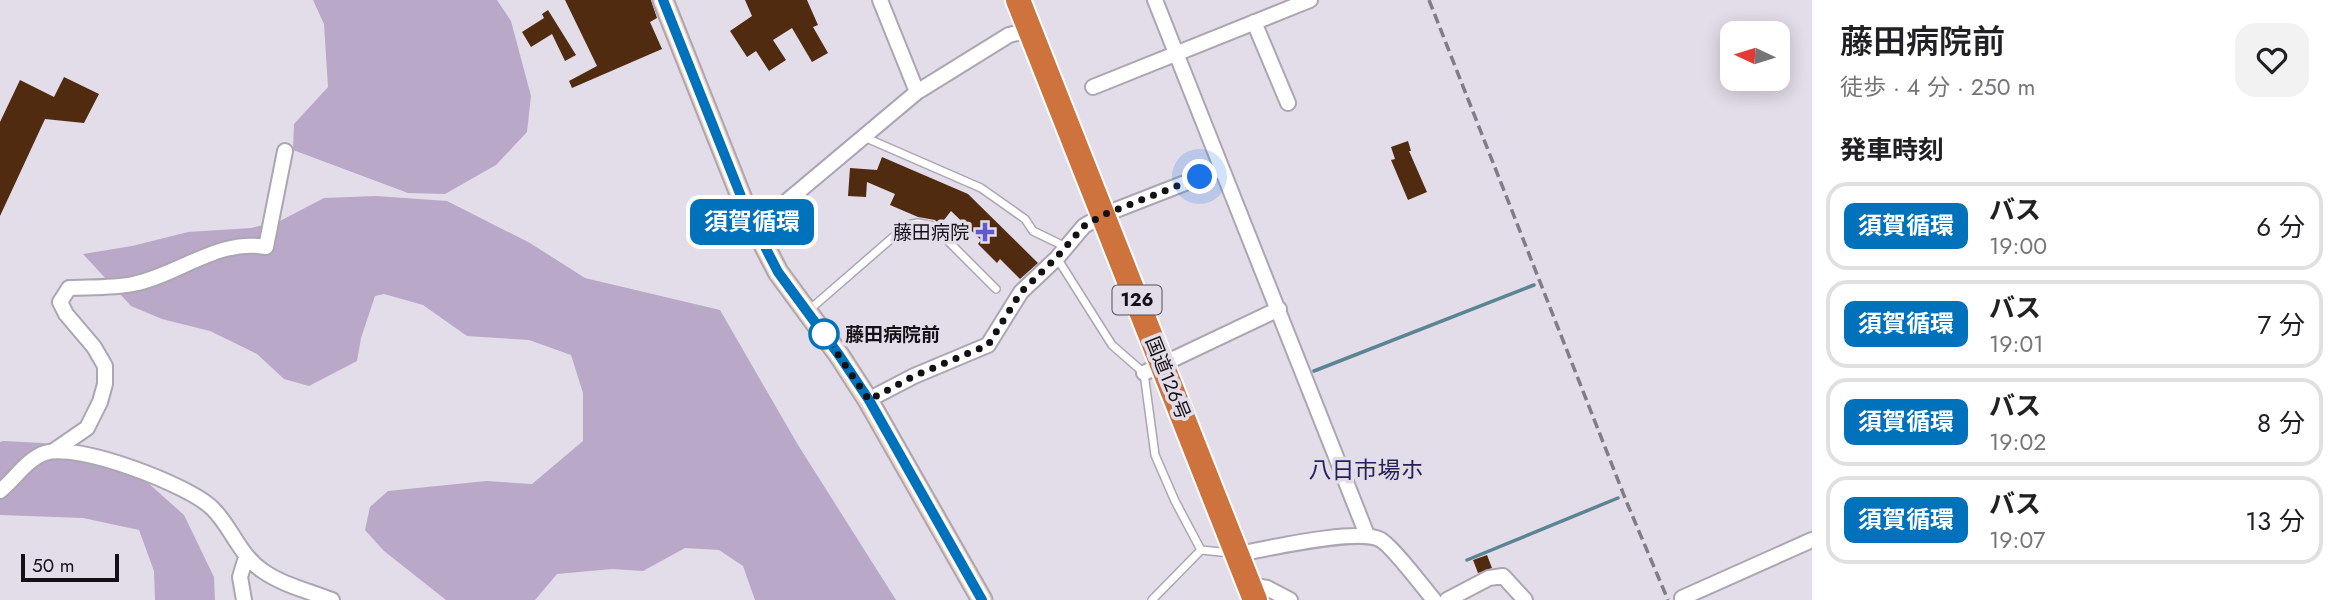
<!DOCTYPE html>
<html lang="ja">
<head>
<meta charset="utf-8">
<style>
	:root { --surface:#fff; --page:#f2f2f2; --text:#202124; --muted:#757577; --line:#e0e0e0 }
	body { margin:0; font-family:Jost,"Noto Sans JP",sans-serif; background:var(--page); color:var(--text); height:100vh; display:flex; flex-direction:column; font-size:26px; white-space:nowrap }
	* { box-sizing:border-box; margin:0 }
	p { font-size:23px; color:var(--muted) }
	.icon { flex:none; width:38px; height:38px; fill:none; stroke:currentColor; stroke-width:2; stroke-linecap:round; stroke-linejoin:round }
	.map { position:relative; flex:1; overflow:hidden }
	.panel { display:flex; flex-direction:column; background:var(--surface); width:525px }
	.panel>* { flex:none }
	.badge { padding:0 14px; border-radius:10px; font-size:24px; line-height:46px }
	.needle { width:46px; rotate:274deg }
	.buttons { position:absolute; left:1720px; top:21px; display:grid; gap:14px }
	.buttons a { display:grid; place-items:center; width:70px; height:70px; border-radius:14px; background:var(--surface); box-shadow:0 4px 18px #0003; font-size:35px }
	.scale { position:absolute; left:21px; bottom:18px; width:98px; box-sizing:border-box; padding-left:7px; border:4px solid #131115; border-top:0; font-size:19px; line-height:24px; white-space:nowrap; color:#131115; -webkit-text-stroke:5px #e3dce9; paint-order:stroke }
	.you { position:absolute; width:35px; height:35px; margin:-18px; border:5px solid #fff; border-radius:50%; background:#1a73e8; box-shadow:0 0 0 10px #1a73e833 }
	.map>.badge { position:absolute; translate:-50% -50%; box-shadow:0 0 0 4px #fff }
	h2 { padding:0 28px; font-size:26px; line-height:63px }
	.round { display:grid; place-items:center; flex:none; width:74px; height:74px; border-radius:21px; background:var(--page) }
	.overview { display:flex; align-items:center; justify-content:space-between; height:119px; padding:0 28px }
	h1 { font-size:33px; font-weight:600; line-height:52px }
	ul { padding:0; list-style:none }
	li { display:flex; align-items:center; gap:21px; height:88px; margin:0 14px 10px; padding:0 14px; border:4px solid var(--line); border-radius:21px }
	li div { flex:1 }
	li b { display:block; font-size:26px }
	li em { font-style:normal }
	li .badge { min-width:77px; font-weight:700; text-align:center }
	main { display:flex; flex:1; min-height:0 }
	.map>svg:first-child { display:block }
	.green { fill:#baa8c9 }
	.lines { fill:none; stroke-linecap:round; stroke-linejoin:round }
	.stream { stroke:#5b8592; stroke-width:3.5 }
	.building { fill:#502b0f }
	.lane-casing { stroke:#aca6b2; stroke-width:10 }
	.street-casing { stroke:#aca6b2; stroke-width:18 }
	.secondary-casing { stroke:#aca6b2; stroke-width:23 }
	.highway-casing { stroke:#fff; stroke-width:28 }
	.lane { stroke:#fff; stroke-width:7 }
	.street { stroke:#fff; stroke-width:14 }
	.secondary { stroke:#f0d5c5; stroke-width:19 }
	.highway { stroke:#ce733d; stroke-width:24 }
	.rail { stroke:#817c85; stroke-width:3.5; stroke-dasharray:10 5; stroke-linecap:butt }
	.line-casing { stroke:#fff; stroke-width:16 }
	.line { stroke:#0072bc; stroke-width:10 }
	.walk { stroke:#131115; stroke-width:7; stroke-dasharray:0 12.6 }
	.poi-dot { fill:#5f59d1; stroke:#e3dce9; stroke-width:2.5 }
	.stop-dot { fill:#fff; stroke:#0072bc; stroke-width:3.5 }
	.labels { text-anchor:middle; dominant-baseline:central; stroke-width:7; stroke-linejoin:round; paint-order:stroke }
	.shield { fill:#e3dce9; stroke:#514e55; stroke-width:2 }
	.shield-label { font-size:18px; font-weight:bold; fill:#131115 }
	.poi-label { font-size:19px; fill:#131115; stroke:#e3dce9; text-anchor:end }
	.stop-label { font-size:19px; font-weight:bold; fill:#131115; stroke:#e3dce9; text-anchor:start }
	.street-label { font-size:19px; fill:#131115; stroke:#e3dce9 }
	.quarter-label { font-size:23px; fill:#25225b; stroke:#e3dce9 }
</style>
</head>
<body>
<main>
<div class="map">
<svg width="1812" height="600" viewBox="0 0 1812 600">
	<rect width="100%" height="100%" fill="#e3dce9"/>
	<path class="green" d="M313,0H497L511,21L531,96L527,132L496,165L445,194L408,193L293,150L294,124L328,87L324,24Z
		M376,196L447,201L530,243L585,278L720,310L798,445L896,600H755L743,566L719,550L685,548L643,571L612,569L557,574L535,600H446L384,551L365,530L370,507L388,491L486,481L532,484L583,441V393L571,355L529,340L467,336L423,305L384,294L375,296L361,338L357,361L309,386L284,379L257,354L210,331L162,319L131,306L83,254L132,246L188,232L251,228L280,221L324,198Z
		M3,441L43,443L119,457L184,515L214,577L215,600H155L154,571L139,530L83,518L0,515V442Z"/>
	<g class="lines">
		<path class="stream" d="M1314,371L1534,285
			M1467,560L1618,498"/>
	</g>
	<path class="building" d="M565,0H651L657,18L650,22L662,49L572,88L569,81L597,66Z
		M745,0H807L818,25L813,27L828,53L812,62L792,28L773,40L786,60L769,71L756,51L747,57L730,31L752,16Z
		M548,10L576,55L565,61L552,34L531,47L522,32L544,18L542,14Z
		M64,77L99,94L84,123L45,119L0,216V122L20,80L54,97Z
		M1408,141L1411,151H1409L1427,192L1408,200L1391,160L1395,159L1391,147Z
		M882,157L968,194L1038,263L1020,279L1000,259L997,263L978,244L981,240L951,211L940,225L935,220L918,217L890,205L895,194L867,182L866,197L848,196L850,168L877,170Z
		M1487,555L1492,568L1478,573L1473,560Z"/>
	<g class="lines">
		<g class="lane-casing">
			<path id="lane" d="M864,137L981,188L1025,219L1033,231L1066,247
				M1057,258L1112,345L1144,373L1155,455L1175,501L1201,550
				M808,311L907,225L918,223L933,226L996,289
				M1201,550L1231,553
				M1152,600L1201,550"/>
		</g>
		<g class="street-casing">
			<path id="street" d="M880,0L917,92
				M1155,0L1367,535
				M1254,22L1288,103
				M1093,87L1310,0
				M755,228L917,92L1009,35L1030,30
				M1144,373L1279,309
				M868,400L914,376L988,345L1021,292L1057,258L1084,226L1103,215L1221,169
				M55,450L87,428L100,402L105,384V366L94,347L66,314L60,302L69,288C90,287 113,288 133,284C179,275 218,238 266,247L285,151
				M0,491C15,479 27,459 45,453C76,442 190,485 213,509C232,528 240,556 263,571C283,585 309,591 332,600
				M1238,554C1266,549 1360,527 1381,540C1393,547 1423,587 1434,600
				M1249,585L1267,588L1290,600
				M244,600L240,577L246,557
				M1447,600L1489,578L1503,576L1525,600
				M1683,600L1682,598L1812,540"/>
		</g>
		<g class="secondary-casing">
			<path id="secondary" d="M663,0L748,214L778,272L839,355L868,400L982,600"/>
		</g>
		<g class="highway-casing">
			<path id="highway" d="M1018,0L1255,600"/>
		</g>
		<use href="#lane" class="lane"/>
		<use href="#street" class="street"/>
		<use href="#secondary" class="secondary"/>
		<use href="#highway" class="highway"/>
		<path class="rail" d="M1429,0L1627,503L1668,600"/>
	</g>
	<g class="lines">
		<g class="line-casing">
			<path id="line" d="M663,0L748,214L778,272L839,355L869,400L982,600"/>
		</g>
		<use href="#line" class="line"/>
		<path class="walk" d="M824,334L869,400L914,376L988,345L1021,292L1056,258L1084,226L1103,215L1200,177"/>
	</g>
	<path class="poi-dot" d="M981.5 221.5h7v7h7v7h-7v7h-7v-7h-7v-7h7z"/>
	<circle class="stop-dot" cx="824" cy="334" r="14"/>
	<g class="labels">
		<rect class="shield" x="1112.5" y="285.5" width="49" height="29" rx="5"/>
		<g class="shield-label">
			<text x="1137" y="300">126</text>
		</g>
		<g class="poi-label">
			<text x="969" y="232">藤田病院</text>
		</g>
		<g class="stop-label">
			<text x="845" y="334">藤田病院前</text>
		</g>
		<g class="street-label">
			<text transform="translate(1168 378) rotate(68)">国道126号</text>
		</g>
		<g class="quarter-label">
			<text x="1366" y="470">八日市場ホ</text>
		</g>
	</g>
</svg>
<div class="buttons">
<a><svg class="needle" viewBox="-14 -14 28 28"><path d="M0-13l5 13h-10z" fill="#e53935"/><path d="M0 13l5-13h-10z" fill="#757577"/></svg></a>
</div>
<div class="scale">50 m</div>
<div class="you" style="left:1200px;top:177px"></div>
<b class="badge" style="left:752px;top:222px;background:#0072bc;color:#fff">須賀循環</b>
</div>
<section class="panel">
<div class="overview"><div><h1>藤田病院前</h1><p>徒歩 · 4 分 · 250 m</p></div><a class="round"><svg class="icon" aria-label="heart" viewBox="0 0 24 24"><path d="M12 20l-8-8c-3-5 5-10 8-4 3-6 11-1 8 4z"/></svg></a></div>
<h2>発車時刻</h2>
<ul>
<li><span class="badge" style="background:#0072bc;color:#fff">須賀循環</span><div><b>バス</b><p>19:00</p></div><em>6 分</em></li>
<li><span class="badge" style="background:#0072bc;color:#fff">須賀循環</span><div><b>バス</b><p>19:01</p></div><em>7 分</em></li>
<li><span class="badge" style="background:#0072bc;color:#fff">須賀循環</span><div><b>バス</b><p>19:02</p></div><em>8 分</em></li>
<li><span class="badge" style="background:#0072bc;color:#fff">須賀循環</span><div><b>バス</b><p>19:07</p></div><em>13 分</em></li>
</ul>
</section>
</main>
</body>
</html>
